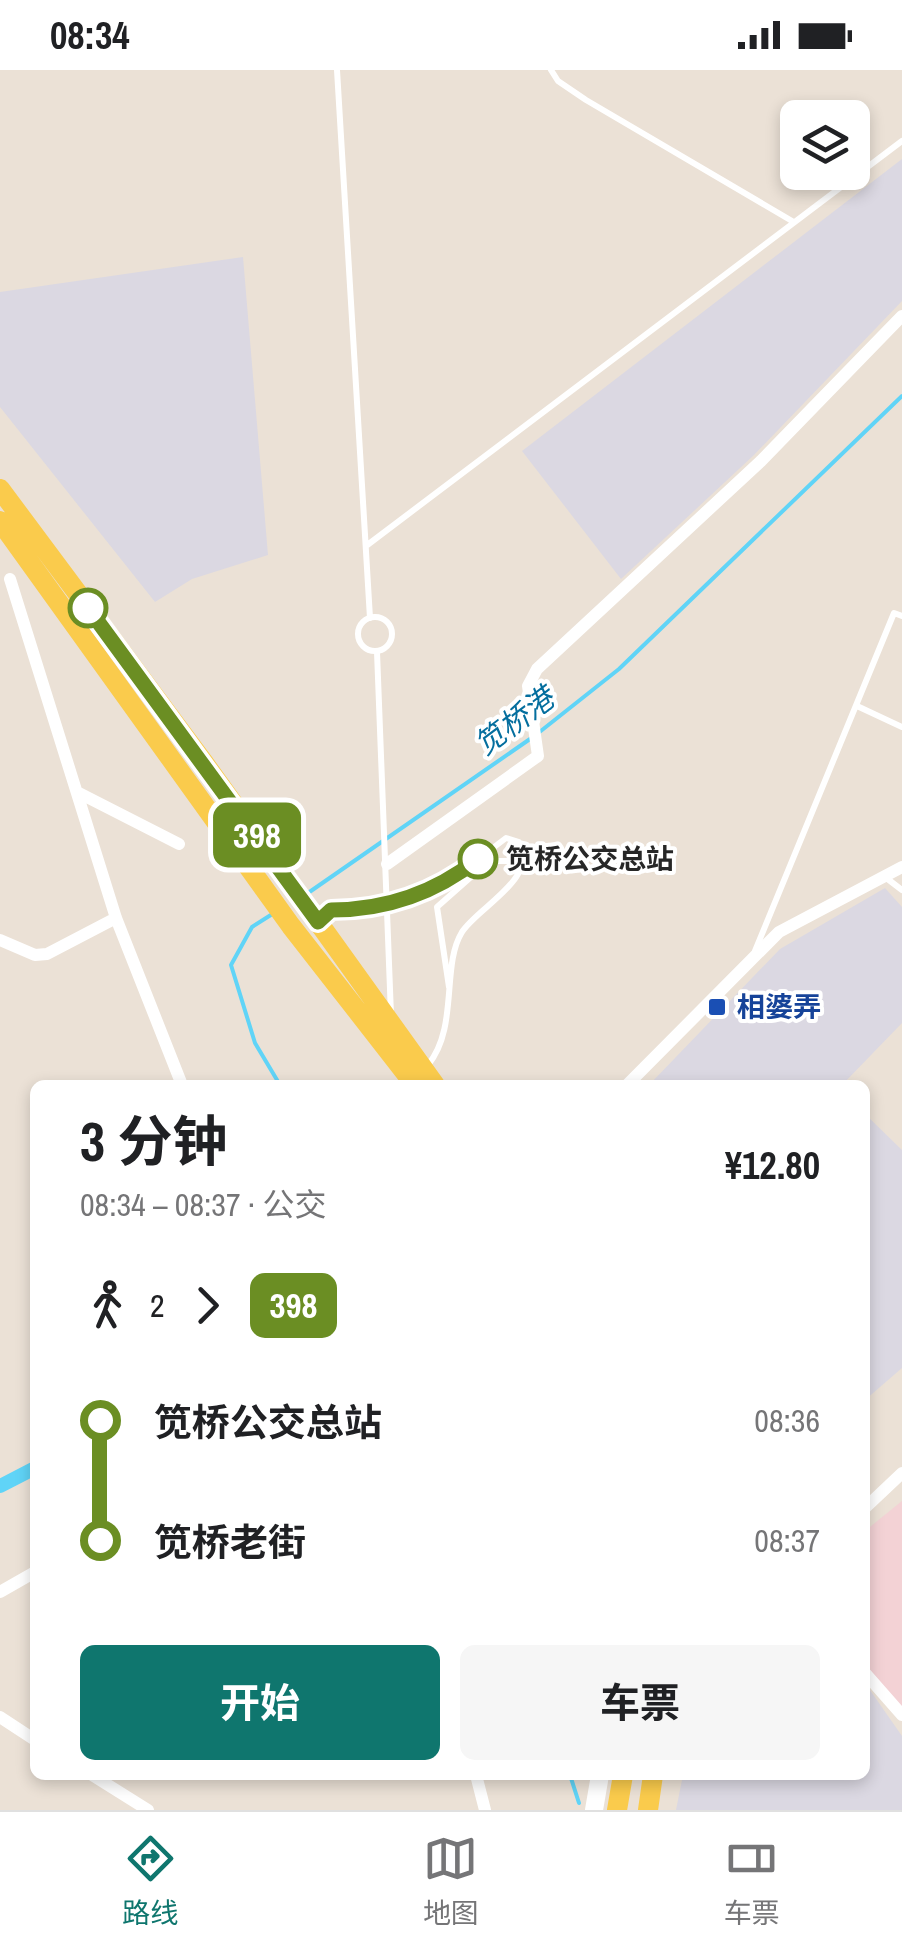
<!DOCTYPE html>
<html lang="zh">
<head>
<meta charset="utf-8">
<style>
	:root { --surface:#fff; --page:#f6f6f6; --text:#202124; --muted:#757577; --line:#e0e0e0; --accent:#0f766e }
	body { margin:0; font-family:"Archivo Narrow","Noto Sans SC",sans-serif; background:var(--page); color:var(--text); height:100vh; display:flex; flex-direction:column; font-size:38px; white-space:nowrap }
	* { box-sizing:border-box; margin:0 }
	p { font-size:32px; color:var(--muted) }
	.icon { flex:none; width:55px; height:55px; fill:none; stroke:currentColor; stroke-width:2; stroke-linecap:round; stroke-linejoin:round }
	.map { position:relative; flex:1; overflow:hidden }
	.details { position:absolute; left:30px; top:1010px; width:840px; height:700px; display:flex; flex-direction:column; background:var(--surface); border-radius:15px; box-shadow:0 5px 15px #0003 }
	.details>* { flex:none }
	.badge { padding:0 20px; border-radius:15px; font-size:35px; line-height:65px }
	.controls { position:absolute; left:780px; top:30px; display:grid; gap:20px }
	.controls a { display:grid; place-items:center; width:90px; height:90px; border-radius:15px; background:var(--surface); box-shadow:0 5px 15px #0003; font-size:50px }
	.map>.badge { position:absolute; translate:-50% -50%; box-shadow:0 0 0 5px #fff }
	.legs { display:flex; align-items:center; gap:15px; height:110px; padding:0 50px; font-size:32px }
	.legs p { margin-inline-start:auto }
	.headline { display:flex; align-items:center; justify-content:space-between; height:170px; padding:0 50px }
	h1 { font-size:55px; font-weight:700; line-height:75px }
	.button { display:flex; gap:20px; margin-top:auto; padding:20px 50px }
	.button a { flex:1; height:115px; border-radius:15px; background:var(--accent); color:#fff; font-size:40px; font-weight:700; line-height:115px; text-align:center }
	.button a+a { background:var(--page); color:var(--text) }
	ul { padding:0 50px; list-style:none }
	li { display:flex; align-items:center; gap:35px; height:120px; font-size:38px }
	li i { display:grid; place-items:center; width:15px; height:100%; margin:0 12px; background:currentColor }
	li i::after { content:''; width:25px; height:25px; margin:-12px; border:8px solid; border-radius:50%; background:var(--surface) }
	li p { margin-inline-start:auto }
	li:first-child i { background:linear-gradient(#0000 50%,currentColor 0) }
	li:last-child i { background:linear-gradient(currentColor 50%,#0000 0) }
	.status { display:flex; justify-content:space-between; align-items:center; height:70px; padding:0 50px; background:var(--surface); direction:ltr }
	.status svg { height:28px; fill:currentColor }
	.menu { display:flex; justify-content:space-around; align-items:center; height:140px; border-top:2px solid var(--line); background:var(--surface); font-size:28px; color:var(--muted) }
	.menu a { display:grid; justify-items:center; gap:5px }
	.menu .active { color:var(--accent) }
	.map>svg:first-child { display:block }
	.industrial { fill:#dbd8e2 }
	.medical { fill:#f3d2d5 }
	.lines { fill:none; stroke-linecap:round; stroke-linejoin:round }
	.stream { stroke:#60d4f7; stroke-width:4 }
	.canal { stroke:#60d4f7; stroke-width:14 }
	.service { stroke:#fff; stroke-width:6 }
	.minor { stroke:#fff; stroke-width:12 }
	.secondary { stroke:#fff; stroke-width:18 }
	.primary { stroke:#facb4c; stroke-width:20 }
	.line-1-casing { stroke:#fff; stroke-width:22 }
	.line-1 { stroke:#6b8e23; stroke-width:15 }
	.stop-1-dot { fill:#fff; stroke:#6b8e23; stroke-width:5 }
	.transit-dot { fill:#1a4fb4; stroke:#fff; stroke-width:4 }
	.labels { text-anchor:middle; dominant-baseline:central; stroke-width:8; stroke-linejoin:round; paint-order:stroke }
	.stop-label { font-size:28px; font-weight:bold; fill:#272727; stroke:#fff; text-anchor:start }
	.transit-label { font-size:28px; font-weight:bold; fill:#164399; stroke:#fff; text-anchor:start }
	.water-label { font-size:30px; font-style:italic; fill:#046e9e; stroke:#fff }
</style>
</head>
<body>
<div class="status"><b>08:34</b><svg viewBox="0 0 49 12"><path d="M0 12V9h3v3zM5 12V6h3v6zM10 12V3h3v9zM15 12V0h3v12zM26 1h20v11H26zM47 4h2v5h-2z"/></svg></div>
<div class="map">
<svg width="902" height="1740" viewBox="0 0 902 1740">
	<rect width="100%" height="100%" fill="#ebe1d6"/>
	<path class="industrial" d="M902,89V231L754,385L621,509L522,381Z
		M243,187L268,485L192,509L155,532L0,337V222Z
		M885,818L902,837V953L842,1015H649L780,879Z
		M865,1044L902,1080V1298L865,1330Z
		M865,1613L902,1666V1740H676L683,1705H865Z"/>
	<path class="medical" d="M902,1431V1642L865,1596V1461Z"/>
	<g class="lines">
		<path class="stream" d="M537,664L619,599L902,326
			M308,823L530,669
			M274,843L252,857L231,895L255,973L280,1015
			M570,1705L579,1733"/>
		<path class="canal" d="M0,1416L35,1398"/>
		<path class="service" d="M337,0L370,548
			M551,0L558,11L586,30L792,151
			M366,476L902,71
			M358 564a17 17 0 1 1 34 0a17 17 0 1 1-34 0Z
			M377,582L391,945
			M857,636L902,657
			M885,807L902,820
			M321,849L331,840C401,840 452,810 506,768L519,772C539,809 479,836 462,862C441,896 459,957 428,995
			M755,881L894,543L902,546
			M449,917L437,837L489,791H517L522,786"/>
		<path class="minor" d="M10,509L116,848L182,1015
			M77,722L179,774
			M387,794L538,686L528,616L537,599L761,391L902,246
			M0,870L35,885L47,884L116,848
			M627,1015L779,862L902,797
			M865,1438L902,1403
			M0,1522L35,1502
			M865,1603L902,1645
			M0,1647L35,1670
			M92,1705L148,1740
			M476,1705L485,1740"/>
		<path class="secondary" d="M594,1740L600,1705"/>
		<path class="primary" d="M0,419L204,693L435,1015
			M0,451L291,856L415,1015
			M617,1740L623,1705
			M648,1740L653,1705"/>
	</g>
	<g class="lines">
		<g class="line-1-casing">
			<path id="line-1" d="M88,538L318,852L331,840C385,840 435,823 478,789"/>
		</g>
		<use href="#line-1" class="line-1"/>
	</g>
	<g class="stop-1-dot">
		<circle cx="88" cy="538" r="18"/>
		<circle cx="478" cy="789" r="18"/>
	</g>
	<rect class="transit-dot" x="707" y="927" width="20" height="20" rx="5"/>
	<g class="labels">
		<g class="stop-label">
			<text x="506" y="789">笕桥公交总站</text>
		</g>
		<g class="transit-label">
			<text x="737" y="937">相婆弄</text>
		</g>
		<g class="water-label">
			<text transform="translate(514 651) rotate(-37)">笕桥港</text>
		</g>
	</g>
</svg>
<div class="controls">
<a><svg class="icon" aria-label="layers" viewBox="0 0 24 24"><path d="M12 4l9 5-9 5-9-5zM3 14l9 5 9-5"/></svg></a>
</div>
<b class="badge" style="left:257px;top:765px;background:#6b8e23;color:#fff">398</b>
<section class="details">
<div class="headline"><div><h1>3 分钟</h1><p>08:34 – 08:37 · 公交</p></div><b>¥12.80</b></div>
<div class="legs"><svg class="icon" aria-label="walk" viewBox="0 0 24 24"><circle cx="13" cy="4" r="2"/><path d="M13 8l-2 6 4 7M11 14l-3 7M7 12l3-4h3l4 4"/></svg>2<svg class="icon" aria-label="forward" viewBox="0 0 24 24"><path d="M9 5l7 7-7 7"/></svg><b class="badge" style="background:#6b8e23;color:#fff">398</b></div>
<ul>
<li><i style="color:#6b8e23"></i><b>笕桥公交总站</b><p>08:36</p></li>
<li><i style="color:#6b8e23"></i><b>笕桥老街</b><p>08:37</p></li>
</ul>
<div class="button"><a>开始</a><a>车票</a></div>
</section>
</div>
<nav class="menu">
<a class="active"><svg class="icon" aria-label="directions" viewBox="0 0 24 24"><path d="M12 3l9 9-9 9-9-9zM9 14v-3h6M13 9l2 2-2 2"/></svg>路线</a>
<a><svg class="icon" aria-label="map" viewBox="0 0 24 24"><path d="M3 6l6-2 6 2 6-2v14l-6 2-6-2-6 2zM9 4v14M15 6v14"/></svg>地图</a>
<a><svg class="icon" aria-label="tickets" viewBox="0 0 24 24"><path d="M3 7h18v10H3zM15 7v10"/></svg>车票</a>
</nav>
</body>
</html>
